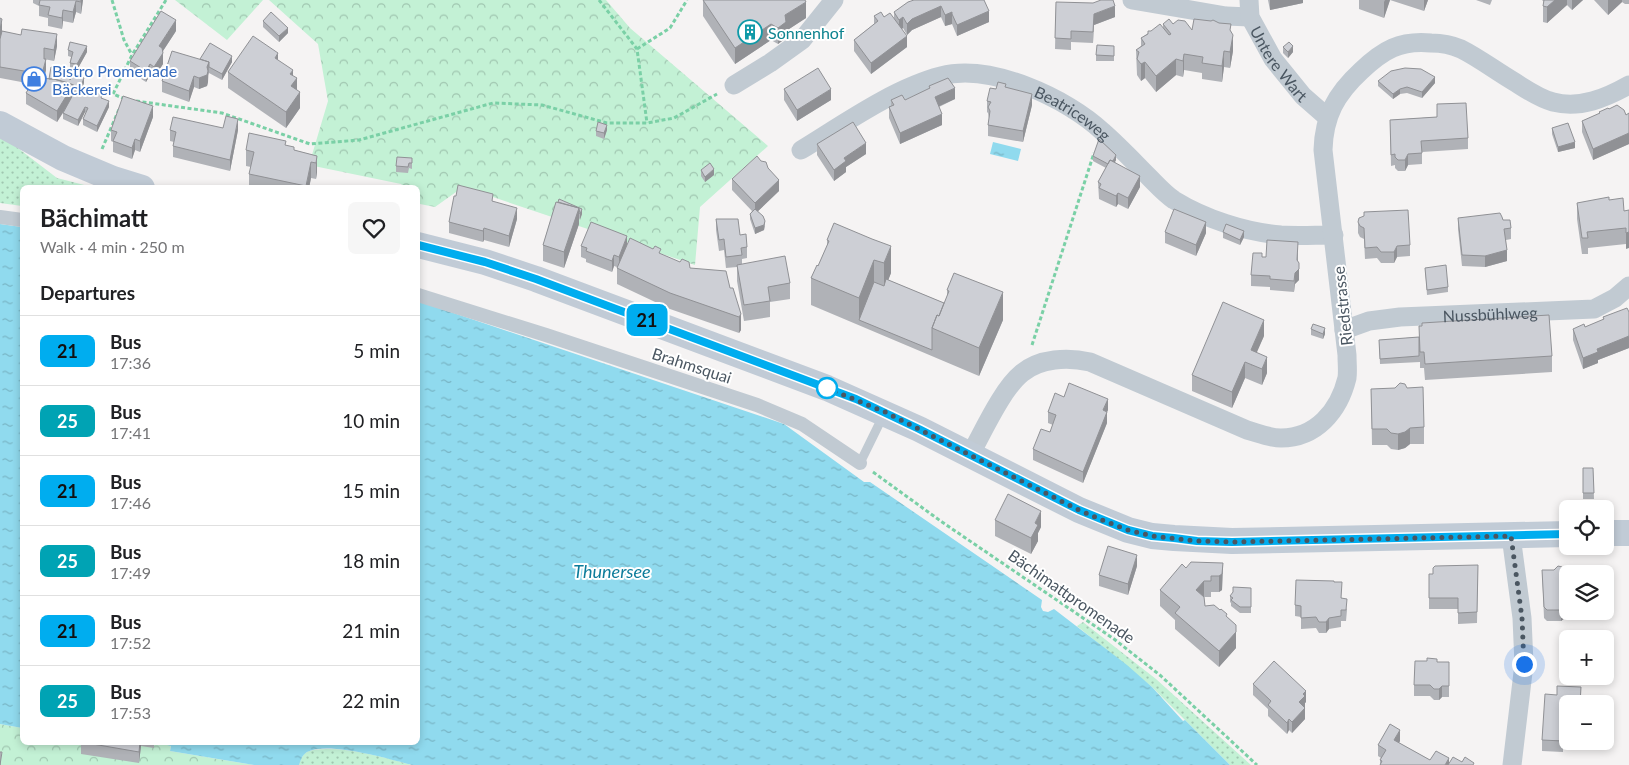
<!DOCTYPE html>
<html lang="en">
<head>
<meta charset="utf-8">
<style>
	:root { --surface:#fff; --page:#f6f6f6; --text:#202124; --muted:#757577; --line:#e0e0e0 }
	body { margin:0; font-family:Lato,sans-serif; background:var(--page); color:var(--text); height:100vh; display:flex; flex-direction:column; font-size:19px; white-space:nowrap }
	* { box-sizing:border-box; margin:0 }
	p { font-size:16px; color:var(--muted) }
	.icon { flex:none; width:28px; height:28px; fill:none; stroke:currentColor; stroke-width:2; stroke-linecap:round; stroke-linejoin:round }
	.map { position:relative; flex:1; overflow:hidden }
	.sheet { position:absolute; left:20px; top:185px; width:400px; height:560px; display:flex; flex-direction:column; background:var(--surface); border-radius:8px; box-shadow:0 2px 8px #0003 }
	.sheet>* { flex:none }
	.badge { padding:0 10px; border-radius:8px; font-size:18px; line-height:32px }
	.fabs { position:absolute; left:1559px; top:500px; display:grid; gap:10px }
	.fabs a { display:grid; place-items:center; width:55px; height:55px; border-radius:8px; background:var(--surface); box-shadow:0 2px 8px #0003; font-size:25px }
	.you { position:absolute; width:25px; height:25px; margin:-12px; border:4px solid #fff; border-radius:50%; background:#1a73e8; box-shadow:0 0 0 8px #1a73e833 }
	.map>.badge { position:absolute; translate:-50% -50%; box-shadow:0 0 0 2px #fff }
	h2 { padding:0 20px; font-size:19px; line-height:45px }
	.round { display:grid; place-items:center; flex:none; width:52px; height:52px; border-radius:8px; background:var(--page) }
	.head { display:flex; align-items:center; justify-content:space-between; height:85px; padding:0 20px }
	h1 { font-size:24px; font-weight:700; line-height:38px }
	ul { padding:0; list-style:none }
	li { display:flex; align-items:center; gap:15px; height:70px; padding:0 20px; border-top:1px solid var(--line) }
	li div { flex:1 }
	li b { display:block; font-size:19px }
	li em { font-style:normal }
	li .badge { min-width:55px; font-weight:700; text-align:center }
	.map>svg:first-child { display:block }
	.grass { fill:url(#grass-dots) }
	.forest { fill:url(#forest-crowns) }
	.water { fill:url(#water-ripples) }
	.lines { fill:none; stroke-linecap:round; stroke-linejoin:round }
	.path { stroke:#7ad0a6; stroke-width:3; stroke-dasharray:4 2.5; stroke-linecap:butt }
	.service { stroke:#c1cad2; stroke-width:9 }
	.pedestrian { stroke:#c1cad2; stroke-width:14 }
	.minor { stroke:#c1cad2; stroke-width:19 }
	.secondary { stroke:#c1cbd6; stroke-width:26 }
	.wall { fill:#b0b2b7 }
	.shaded-wall { fill:#909195 }
	.building { fill:#cdcfd5; stroke:#909195 }
	.line-casing { stroke:#fff; stroke-width:11 }
	.line { stroke:#00adef; stroke-width:8 }
	.walk { stroke:#4a5661; stroke-width:5; stroke-dasharray:0 9 }
	.stop-dot { fill:#fff; stroke:#00adef; stroke-width:2.5 }
	.labels { text-anchor:middle; dominant-baseline:central; stroke-width:4; stroke-linejoin:round; paint-order:stroke }
	.culture-label { font-size:16px; fill:#0d838f; stroke:#fff; text-anchor:start }
	.street-label { font-size:16px; fill:#4a5661; stroke:#fff }
	.shop-label { font-size:16px; fill:#366cbe; stroke:#fff; text-anchor:start }
	.water-label { font-size:18px; font-style:italic; fill:#0c7c9b; stroke:#fff }
</style>
</head>
<body>
<div class="map">
<svg width="1629" height="765" viewBox="0 0 1629 765">
	<defs>
		<pattern id="grass-dots" width="8" height="8" patternUnits="userSpaceOnUse" patternTransform="scale(1.25)"><rect width="8" height="8" fill="#c3f1d5"/><path d="M2 2h.1M6 6h.1" fill="none" stroke="#a0c6b0" stroke-width="1.8" stroke-linecap="round"/></pattern>
		<pattern id="forest-crowns" width="20" height="18" patternUnits="userSpaceOnUse" patternTransform="scale(1.25)"><rect width="20" height="18" fill="#c3f1d5"/><path d="M2 6a3 3 0 1 1 6 0M12 15a3 3 0 1 1 6 0" fill="none" stroke="#a0c6b0"/></pattern>
		<pattern id="water-ripples" width="26" height="14" patternUnits="userSpaceOnUse" patternTransform="scale(1.25)"><rect width="26" height="14" fill="#90daee"/><path d="M2 4q2-2 4 0t4 0M15 11q2-2 4 0t4 0" fill="none" stroke="#78b4c4"/></pattern>
	</defs>
	<rect width="100%" height="100%" fill="#f5f3f3"/>
	<path class="grass" d="M0,138L10,142L57,178L92,187L22,188V206L0,203Z
		M1083,622L1156,679L1251,765H1230L1152,687L1077,626Z
		M326,749C355,749 384,757 412,765H299C303,749 311,750 326,749Z"/>
	<path class="forest" d="M175,0H263L227,40Z
		M269,0H606L630,28L768,146L700,207L695,265L463,187L435,207L420,204L418,201V188L404,187L401,184L309,165L328,101L318,44Z
		M0,724L22,728V742L167,743V745H171L170,751L254,765H0Z"/>
	<path class="water" d="M993,142L1021,149L1018,161L990,154Z
		M0,224L22,227V728L0,724Z
		M418,301L784,424L864,482H870L1042,600L1041,607L1043,611L1048,612L1054,609L1127,665L1152,687L1183,721L1185,720L1230,765H412C389,759 328,741 307,752C302,755 301,760 299,765H254L170,751L171,746L167,745V742H418Z"/>
	<g class="lines">
		<path class="path" d="M112,0L124,40L132,55
			M599,0L637,49L647,123
			M637,49L670,28L687,0
			M125,99L113,94L132,55L166,0
			M136,101L222,113L310,144L359,140L493,103L542,105L607,123H647L674,118L717,94
			M102,149L120,107
			M1032,345L1094,153
			M873,472L942,522L1114,639L1161,676L1257,765"/>
		<path class="service" d="M860,463L883,416"/>
		<path class="pedestrian" d="M0,217L22,220
			M418,295L546,335L757,405L802,424L860,463"/>
		<g class="minor">
			<path d="M1132,0L1226,16L1250,17"/>
			<path id="s1" d="M1249,0L1250,17L1273,59L1303,96L1327,117"/>
			<path d="M734,85L770,63L802,40L834,0"/>
			<path id="s2" d="M801,150C842,125 894,88 941,76C991,63 1067,98 1103,132C1119,146 1134,162 1149,177C1157,185 1165,194 1174,200C1205,219 1245,232 1281,235C1298,236 1316,235 1334,235"/>
			<path id="s3" d="M1344,330L1369,321L1400,317L1594,309L1615,298L1629,286"/>
			<path d="M970,455C983,432 1002,389 1022,373C1040,358 1068,357 1090,362L1247,430C1258,433 1269,438 1281,438C1316,438 1339,411 1347,378C1348,371 1347,363 1347,355L1323,150C1324,116 1336,94 1361,71C1383,50 1400,40 1431,43C1441,43 1452,45 1461,49C1479,58 1496,71 1513,81C1526,89 1538,98 1553,102C1580,109 1606,98 1629,85"/>
			<path d="M1511,536L1522,618L1524,664L1512,765"/>
		</g>
		<path class="secondary" d="M0,124L63,158L113,179L142,188
			M418,245L485,262L536,279L827,388L919,429L1079,510L1128,530L1152,536L1174,538L1232,541L1568,534
			M1605,533H1629"/>
	</g>
	<path class="wall" d="M33,0H83L81,14L76,12L73,23L63,21L62,29L48,26V18L39,16V6L33,3Z
		M703,0L806,18L786,31V38L778,44L771,40L735,64L703,16Z
		M984,0L989,22L957,36L952,24L945,26L941,17L912,30L907,35L903,28L902,29L907,47L871,74L854,51V40L874,24V16L894,19V12Z
		M1268,0H1303V3L1270,10Z
		M1359,0H1428L1424,11L1390,0L1384,18L1359,9Z
		M1476,0H1492L1490,5Z
		M1542,0H1583L1572,10L1567,5L1547,23L1543,22V6L1544,2Z
		M1594,0H1629V4H1625L1622,2L1608,15Z
		M1056,2L1115,17L1094,25L1093,43L1071,42V50L1055,49Z
		M0,18L2,31L57,46L54,61L44,59L46,70L44,79L72,77L84,83L81,92L102,98L109,107L97,132L83,125V119L86,113L85,112L78,126L63,119V113L57,122L26,104V93L32,84L0,78Z
		M263,21L288,33L279,42L263,27Z
		M1163,24H1173L1192,30L1231,31L1233,51L1230,68L1224,67L1222,82L1202,79V73L1184,70L1183,77L1176,75L1156,92L1145,78L1141,81L1137,75L1136,50L1141,46V38L1151,31L1163,28Z
		M176,31L163,51V64L154,78L150,75L146,82L130,72V61Z
		M1114,46V61H1096V55Z
		M1283,47L1293,52L1288,58L1283,53Z
		M68,50L87,52L77,70L70,69V63L71,57L68,56Z
		M200,59L232,62L222,80L209,73L208,75V82L207,86L199,89L194,87L189,102L162,92V81Z
		M278,60L293,76L297,89L300,108L286,128L228,88V72Z
		M1378,81L1435,83L1422,98L1407,93L1400,94L1393,99L1378,86Z
		M929,86L955,99L939,107L942,125L900,144L889,118V107L891,106V100H905L929,89Z
		M1006,88L1032,105L1023,142L988,136V125L989,119L988,113L987,112V101L996,89Z
		M784,89L831,100L797,121L784,100Z
		M1437,104L1468,138V149L1422,152V164L1408,165L1405,171H1398L1395,168V165L1391,166L1390,120L1437,117Z
		M1609,109L1626,115L1629,113V144L1593,160L1582,132V121L1599,114V112Z
		M153,117L140,152L135,150L132,159L113,152V142L111,141V130Z
		M223,128L238,130L230,171L173,157V146L174,142L170,141V130Z
		M1552,128L1575,148L1558,152L1552,134Z
		M607,130L604,139L596,136V131Z
		M817,144L866,154L846,167V172L834,181L817,155Z
		M286,146L294,150L317,156V172L316,179L311,178L309,188H249V174L251,167L246,166V150Z
		M1093,156L1116,160L1115,162L1140,187L1128,209L1118,204L1116,207L1099,199L1098,182L1106,168L1093,161Z
		M412,158V169L409,168L408,173L396,172V166Z
		M768,168L779,191L758,211L765,226L764,230L755,234L750,219V214L752,211L732,190V179Z
		M701,170L714,175L705,182L701,176Z
		M1609,200L1624,211L1629,210L1626,249V244L1588,248V254H1582L1577,219V203Z
		M493,201L517,219L509,247L484,240L483,242L449,233V222Z
		M556,202L582,214L579,220V224L564,268L543,261V245Z
		M1458,218L1503,220L1511,228V239L1506,240L1507,261L1485,267L1462,266L1458,229Z
		M716,219L740,235L747,247V258L742,259V264L790,283V299L770,302V317L744,321L737,281V267L726,268L724,250L719,251L716,230Z
		M1358,222L1410,245V256L1397,257L1394,263H1381L1377,258L1365,259L1364,239L1360,237L1358,233Z
		M1165,232L1206,233L1196,256L1165,243Z
		M1223,232L1244,237L1240,245L1223,238Z
		M872,239L891,273L888,280L944,303L947,297V290L1003,320L979,376L811,305V278L818,266L827,246V240Z
		M627,245L661,254L730,288L741,314V330L739,333L670,309L617,284V267L614,266L612,272L586,262V259L581,257V246Z
		M1298,253V261L1299,280L1295,284L1294,292L1270,290V287L1251,286V275L1262,257H1266Z
		M1425,268L1448,287V292L1427,295Z
		M1629,312V348L1598,360V363L1583,369L1573,340V329L1585,327L1603,320V317Z
		M1311,329L1325,334L1323,339L1311,335Z
		M1264,336L1256,352L1267,373L1262,385L1245,378L1232,408L1192,391V375Z
		M1419,337L1552,356V372L1425,380L1424,368H1420V362L1380,364L1379,340Z
		M1371,389L1424,427V444H1410L1405,448L1398,450L1391,449L1387,445H1372Z
		M1064,397L1108,410L1107,412V423L1083,483L1033,460V449L1050,432L1053,425L1048,423V412Z
		M1583,468H1593L1594,499H1583Z
		M995,520L1041,527L1038,533V541L1031,554L995,536Z
		M1223,563L1222,590L1219,592H1211V597H1204L1205,606L1227,617L1236,625V648L1219,667L1175,629V620L1160,606V590L1186,568Z
		M1478,565L1477,623L1458,624V609H1429V574H1433Z
		M1137,566L1128,595L1099,586V575Z
		M1542,570L1568,574V611H1565V618L1561,621H1547L1544,618Z
		M1334,582L1347,610L1346,621H1341V627L1329,629L1326,633H1319L1316,628L1301,629V617L1295,616V605Z
		M1251,588V613H1240L1231,606V603L1230,602V596Z
		M1437,662H1449V697H1442L1439,700H1434L1430,696H1414V685Z
		M1253,684L1306,702L1305,703L1304,707L1305,719L1292,733L1289,730L1287,734L1268,716V709L1253,695Z
		M1581,687L1580,704H1568V741H1579L1578,749L1563,748V752L1542,751V740L1557,695Z
		M1400,741L1399,743L1430,760L1449,765L1462,762L1474,765H1380V760L1381,758L1378,756V745Z
		M81,742H154V748L141,746L139,763L81,754Z"/>
	<path class="shaded-wall" d="M81,0H83L81,14Z
		M1270,0H1303V3L1270,10Z
		M1385,0H1390L1384,18V2Z
		M1424,0H1428L1424,11Z
		M1555,0H1567V5L1547,23V7Z
		M1572,0H1583L1572,10Z
		M1608,0H1622V2L1608,15Z
		M76,1V12L73,23V12Z
		M806,2V18L786,31V38L778,44V28L785,15Z
		M941,6V17L912,30L907,35V24L912,19Z
		M1115,6V17L1094,25L1093,43L1094,14Z
		M63,10V21L62,29V18Z
		M989,11V22L957,36V25Z
		M952,12V24L945,26V15Z
		M903,17V28L899,31V20Z
		M2,19V39L0,51V30Z
		M176,20V31L159,57V46Z
		M771,24V40L735,64V48Z
		M288,28V33L279,42V36Z
		M57,34V46L54,61V50Z
		M1233,35V51L1230,68V52Z
		M907,36V47L871,74V63Z
		M87,46V52L77,70V64Z
		M1293,46V52L1288,58V52Z
		M1224,51V67L1222,82V66Z
		M163,53V64L154,78V67Z
		M278,53V69L275,58Z
		M1184,54V70L1183,77V61Z
		M232,56V62L222,80V74Z
		M46,59V70L42,85V74Z
		M1176,59V75L1156,92V76Z
		M209,62L208,82L207,86L199,89V78L207,67Z
		M1145,62V78L1141,81V64Z
		M150,64V75L146,82V71Z
		M293,70V83L297,78V94L291,102L290,74Z
		M194,76V87L189,102V91Z
		M1435,77V83L1422,98V92Z
		M84,78V83L80,93V88Z
		M73,85V96L57,122V111Z
		M955,88V99L935,108V97Z
		M831,89V100L797,121V110Z
		M1400,89V94L1393,99V94Z
		M300,92V108L286,128V112Z
		M1032,94V105L1023,142V131Z
		M109,101V107L97,132V126Z
		M153,106V117L140,152V141Z
		M85,107V112L78,126V120Z
		M942,114V125L900,144V133Z
		M238,119V130L230,171V160Z
		M607,125V130L604,139V133Z
		M1629,133V144L1593,160V149Z
		M135,139V150L132,159V148Z
		M1575,142V148L1558,152V147Z
		M866,143V154L846,167V172L834,181V170L844,158Z
		M1408,154V165L1405,171V160Z
		M1116,155V160L1110,171V165Z
		M317,156V172L316,179V163Z
		M311,162V178L309,188H306Z
		M714,169V175L705,182V177Z
		M1140,176V187L1128,209V198Z
		M779,180V191L755,214V203Z
		M1118,193V204L1116,207V196Z
		M517,208V219L509,247V236Z
		M579,208V224L564,268V252Z
		M582,209V214L580,220V214Z
		M765,221L764,230L755,234V228Z
		M1206,222V233L1196,256V245Z
		M484,228V240L483,242V231Z
		M1244,231V237L1240,245V240Z
		M1629,232V248L1626,249V233Z
		M627,236V247L619,268V257Z
		M1298,242L1297,271L1299,263V280L1295,284L1294,292L1295,273L1297,260Z
		M891,246V273L884,291V263Z
		M1397,246V257L1394,263V252Z
		M1507,250V261L1485,267V256Z
		M614,255V266L612,272V261Z
		M874,260V287L859,320V325V298Z
		M1003,292V320L979,376V348Z
		M741,314V330L739,333V317Z
		M1264,320V336L1251,366V350Z
		M1325,328V334L1323,339V334Z
		M1629,336V348L1598,360V363L1583,369V358L1597,349Z
		M1267,357V373L1262,385V369Z
		M1245,362V378L1232,408V392Z
		M1108,399V410L1103,421V410Z
		M1107,412V423L1083,483V472Z
		M1410,428V444L1405,448L1398,450V434Z
		M1041,511V527L1038,533V541L1031,554V538L1035,523Z
		M1137,555V566L1128,595V584Z
		M1223,563L1222,590L1219,592V576Z
		M1204,581V597L1196,590Z
		M1565,607V618L1561,621V610Z
		M1329,618V629L1326,633V622Z
		M1236,632V648L1219,667V651Z
		M1442,686V697L1439,700V689Z
		M1306,691V702L1305,703V707L1299,713V702L1303,694Z
		M1305,708V719L1292,733V722Z
		M1289,719V730L1287,734V723Z
		M1400,730V741L1394,751V740Z
		M140,742H141V746L139,763V752Z
		M1449,758V765H1445Z"/>
	<path class="building" d="M40,0H81V2L76,1L73,12L63,10L62,18L48,15L50,7L39,5Z
		M703,0H805L806,2L785,15L786,22L778,28L771,24L735,48Z
		M914,0H984L989,11L957,25L952,14V12L945,15L941,6L912,19L907,24L903,17L899,20L894,12L908,2Z
		M1101,0H1113L1115,6L1094,14L1093,32L1071,31V39L1055,38L1056,2L1093,3Z
		M1544,0H1555L1547,7L1543,6Z
		M161,11L176,20L159,46L162,48L163,53L154,67L150,64L146,71L130,61Z
		M271,12L288,28L279,36L263,21Z
		M881,12L884,17L890,13L907,36L871,63L854,40L878,21L874,16Z
		M0,18L2,19L0,30Z
		M1169,19L1173,24L1178,20L1185,21L1192,30L1194,19L1211,21L1213,20L1219,23L1231,24L1230,30L1233,35L1230,52L1224,51L1222,66L1202,63L1203,57L1184,54L1183,61L1176,59L1156,76L1145,62L1141,64L1137,59L1139,52L1136,50L1145,44L1141,38L1148,34V31H1151L1160,24L1169,35L1171,34L1163,24Z
		M22,29L57,34L54,50L44,48V59H46L42,74L0,67V39L2,31L21,35Z
		M253,36L278,53L275,58L293,70L290,74L297,78L291,86L300,92L286,112L228,72Z
		M70,42L87,46L77,64L70,63L73,52L68,50Z
		M1289,42L1293,46L1288,52L1283,47Z
		M210,43L232,56L222,74L209,67V62L200,59Z
		M1097,45L1114,46V56L1096,55Z
		M172,51L209,62L207,67L208,71L207,75L199,78L194,76L189,91L162,81Z
		M51,67L72,71L70,80L73,73L84,78L80,88L69,83L54,79H49Z
		M818,68L831,89L797,110L784,89Z
		M1405,68L1421,69L1435,77L1422,92L1407,87L1400,89L1393,94L1378,81L1391,71Z
		M35,78L54,79L73,85L57,111L26,93Z
		M948,78L955,88L935,97L942,114L900,133L889,107L894,105L891,100L902,95L905,100L930,88L929,86Z
		M998,82L1006,84L1005,87L1032,94L1023,131L988,125L990,111L988,107L991,102L987,101L990,88L996,89Z
		M75,91L86,93L87,91L96,94V93L102,95L101,98L109,101L97,126L83,119L88,108L85,107L78,120L63,113Z
		M123,96L153,106L140,141L135,139L132,148L113,141L117,132L111,130Z
		M1466,103L1468,138L1421,141L1422,153L1408,154L1405,160H1398L1395,157V154L1391,155L1390,120L1437,117V104Z
		M1617,105L1624,110L1626,115L1629,113V133L1593,149L1582,121L1600,113L1599,112L1608,108L1609,109Z
		M226,116L238,119L230,160L173,146L176,132L170,130L173,117L223,128Z
		M598,122L607,125L604,133L596,131Z
		M853,122L866,143L844,158L846,161L834,170L817,144Z
		M1568,123L1575,142L1558,147L1552,128Z
		M249,133L286,141L285,145L294,147V150L317,156L316,163L311,162L306,186L249,174L254,152L246,150Z
		M1099,139L1116,155L1113,161L1110,160L1108,164L1093,156Z
		M757,156L761,161L766,162L768,168L779,180L755,203L732,179Z
		M397,157L412,158V163H409L408,167L396,166Z
		M1110,160L1140,176L1128,198L1118,193L1116,196L1099,188L1101,184L1098,182Z
		M710,163L714,169L705,177L701,170Z
		M458,185L493,194L492,201L517,208L509,236L484,228L483,231L449,222L454,196H456Z
		M1609,197V200L1623,198L1624,211L1629,210V232L1626,233V228L1587,232L1588,238H1582L1577,203Z
		M559,199L582,209L580,214L579,208L558,202Z
		M556,202L579,208L564,252L543,245Z
		M755,209L763,216L765,221L764,225L755,228L750,214Z
		M1174,209L1206,222L1196,245L1165,232Z
		M1408,210L1410,245L1397,246L1394,252H1381L1377,247L1365,248L1364,228L1360,226L1358,222L1359,218L1364,216V212Z
		M1500,213L1502,217L1503,220H1510L1511,228L1504,229L1507,250L1485,256L1462,255L1458,218Z
		M716,219H738L740,235L746,234L747,247L741,248L742,255L726,257L724,239L719,240Z
		M591,222L627,236L619,257L614,255L612,261L586,251L587,248L581,246Z
		M834,223L872,239L891,246L884,263L874,260L859,298L811,278L817,265L818,266L829,241L827,240Z
		M1226,224L1244,231L1240,240L1223,232Z
		M630,238L653,249L655,246L661,249L659,253L680,262L682,259L689,262L690,268L726,271L730,288H733L741,314L739,317L670,293L617,268Z
		M1267,240L1298,242L1297,260L1299,263V269L1295,273L1294,281L1270,279V276L1251,275L1253,253H1262V257H1266Z
		M785,256L790,283L768,287L770,301L744,305L737,265Z
		M1446,265L1448,287L1427,290L1425,268Z
		M954,273L1003,292L979,348L932,328L937,315L939,316L949,291L947,290Z
		M886,279L944,303L939,316L937,315L932,328V350L859,320L874,282L884,286Z
		M1223,302L1264,320L1251,350L1267,357L1262,369L1245,362L1232,392L1192,375Z
		M1627,308L1629,312V336L1597,349L1598,352L1583,358L1573,329L1584,324L1585,327L1604,319L1603,317Z
		M1549,315L1552,356L1425,364L1424,352H1420L1419,326H1422V323Z
		M1313,324L1325,328L1323,334L1311,329Z
		M1419,337V356L1380,359L1379,340Z
		M1069,383L1108,399L1103,410L1107,412L1083,472L1033,449L1041,429L1050,432L1056,415L1048,412L1055,393L1064,397Z
		M1400,383L1405,384L1407,388L1423,387L1424,427L1410,428L1405,432L1398,434L1391,433L1387,429H1372L1371,389L1395,388Z
		M1583,468H1593L1594,493H1583Z
		M1008,494L1041,511L1035,523L1038,525L1031,538L995,520Z
		M1108,546L1137,555L1128,584L1099,575Z
		M1191,562L1223,563L1222,574L1219,576H1211V581H1204L1196,590L1204,597L1205,606L1214,605L1220,610L1221,609L1227,614L1226,616L1236,625V632L1219,651L1175,613L1180,607L1160,590L1182,564L1186,568Z
		M1478,565L1477,612L1458,613V598H1429V574H1433V568L1435,566Z
		M1558,566L1562,567L1564,570H1576V574H1568V600H1565V607L1561,610H1547L1544,607L1542,570H1554Z
		M1296,580L1334,581V582H1342L1341,598L1347,599L1346,610H1341V616L1329,618L1326,622H1319L1316,617L1301,618V606L1295,605Z
		M1233,587L1251,588V607H1240L1231,600L1233,598L1230,596L1233,592Z
		M1427,658L1437,659V662H1449V686H1442L1439,689H1434L1430,685H1414L1415,661H1427Z
		M1274,661L1306,691L1303,694L1305,696L1299,702L1305,708L1292,722L1289,719L1287,723L1268,705L1271,701L1253,684Z
		M1557,686L1581,687L1580,704H1568V737H1563V741L1542,740L1545,694L1557,695Z
		M1390,724L1400,730L1394,740L1430,760L1436,751L1449,758L1445,765H1380L1382,761L1380,760L1386,750L1378,745Z
		M81,742H140L139,752Z
		M0,752H2L0,765Z
		M1453,757L1462,762L1465,757L1474,763L1473,765H1448Z"/>
	<g class="lines">
		<g class="line-casing">
			<path id="line" d="M418,245L485,262L536,279L856,399L919,429L1079,510L1128,530L1152,536L1174,538L1197,541L1232,542L1568,534"/>
		</g>
		<use href="#line" class="line"/>
		<path class="walk" d="M827,388L885,412L1079,510L1102,520L1128,530L1152,536L1197,541L1232,542L1511,536L1522,618L1524,664"/>
	</g>
	<defs>
		<g id="building-ring" transform="scale(1.25)"><circle r="9.5" fill="#fff" stroke="#0f9aa8" stroke-width="1.5"/><path d="M-4-6H4V6H1V3H-1V6H-4ZM-2.5-4.3h1.7v1.8h-1.7ZM.8-4.3h1.7v1.8H.8ZM-2.5-1h1.7V.8h-1.7ZM.8-1h1.7V.8H.8Z" fill="#0f9aa8"/></g>
		<g id="shop-ring" transform="scale(1.25)"><circle r="9.5" fill="#fff" stroke="#3f7fe0" stroke-width="1.5"/><path d="M-5-2.5h2.3a2.7 3.5 0 0 1 5.4 0H5L5.5 6h-11ZM-1.5-2.5h3a1.5 2.3 0 0 0-3 0Z" fill="#3f7fe0"/></g>
	</defs>
	<g fill-rule="evenodd">
		<use href="#building-ring" x="750" y="32"/>
		<use href="#shop-ring" x="34" y="79"/>
	</g>
	<circle class="stop-dot" cx="827" cy="388" r="10"/>
	<g class="labels">
		<g class="culture-label">
			<text x="768" y="32">Sonnenhof</text>
		</g>
		<g class="street-label">
			<text stroke="none"><textPath href="#s1" startOffset="72">Untere Wart</textPath></text>
			<text stroke="none"><textPath href="#s2" startOffset="300">Beatriceweg</textPath></text>
			<text transform="translate(1342 306) rotate(-96)">Riedstrasse</text>
			<text stroke="none"><textPath href="#s3" startOffset="148">Nussbühlweg</textPath></text>
			<text transform="translate(692 365) rotate(18)">Brahmsquai</text>
			<text transform="translate(1072 596) rotate(35)">Bächimattpromenade</text>
		</g>
		<g class="shop-label">
			<text x="52" y="70">Bistro Promenade<tspan x="52" dy="18">Bäckerei</tspan></text>
		</g>
		<g class="water-label">
			<text x="612" y="571">Thunersee</text>
		</g>
	</g>
</svg>
<div class="fabs">
<a><svg class="icon" aria-label="locate" viewBox="0 0 24 24"><circle cx="12" cy="12" r="6"/><path d="M12 2v4M12 18v4M2 12h4M18 12h4"/></svg></a>
<a><svg class="icon" aria-label="layers" viewBox="0 0 24 24"><path d="M12 4l9 5-9 5-9-5zM3 14l9 5 9-5"/></svg></a>
<a>+</a>
<a>−</a>
</div>
<div class="you" style="left:1524px;top:664px"></div>
<b class="badge" style="left:647px;top:320px;background:#00adef;color:#111">21</b>
<section class="sheet">
<div class="head"><div><h1>Bächimatt</h1><p>Walk · 4 min · 250 m</p></div><a class="round"><svg class="icon" aria-label="heart" viewBox="0 0 24 24"><path d="M12 20l-8-8c-3-5 5-10 8-4 3-6 11-1 8 4z"/></svg></a></div>
<h2>Departures</h2>
<ul>
<li><span class="badge" style="background:#00adef;color:#111">21</span><div><b>Bus</b><p>17:36</p></div><em>5 min</em></li>
<li><span class="badge" style="background:#00a3b4;color:#fff">25</span><div><b>Bus</b><p>17:41</p></div><em>10 min</em></li>
<li><span class="badge" style="background:#00adef;color:#111">21</span><div><b>Bus</b><p>17:46</p></div><em>15 min</em></li>
<li><span class="badge" style="background:#00a3b4;color:#fff">25</span><div><b>Bus</b><p>17:49</p></div><em>18 min</em></li>
<li><span class="badge" style="background:#00adef;color:#111">21</span><div><b>Bus</b><p>17:52</p></div><em>21 min</em></li>
<li><span class="badge" style="background:#00a3b4;color:#fff">25</span><div><b>Bus</b><p>17:53</p></div><em>22 min</em></li>
</ul>
</section>
</div>
</body>
</html>
